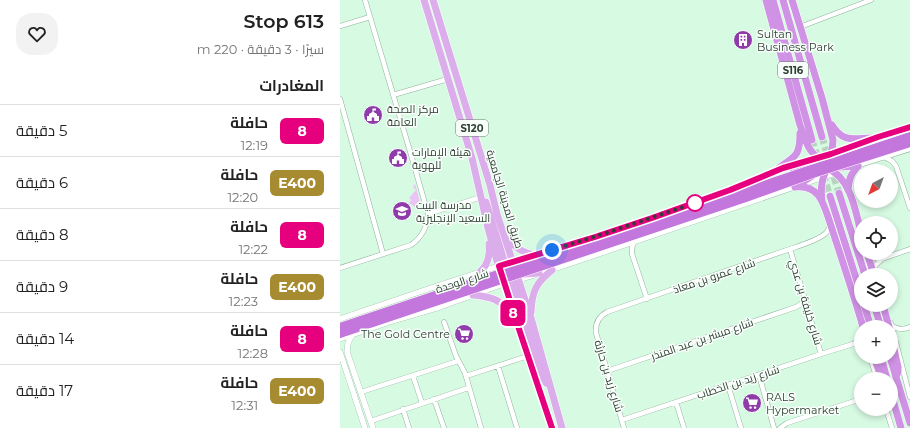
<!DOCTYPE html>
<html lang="ar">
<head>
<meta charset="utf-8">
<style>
	:root { --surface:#fff; --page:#f2f2f2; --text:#222; --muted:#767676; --line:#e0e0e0 }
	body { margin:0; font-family:Montserrat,Cairo,sans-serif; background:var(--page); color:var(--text); direction:rtl; height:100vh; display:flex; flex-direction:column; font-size:15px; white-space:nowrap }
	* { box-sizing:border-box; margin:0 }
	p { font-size:13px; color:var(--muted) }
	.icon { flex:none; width:22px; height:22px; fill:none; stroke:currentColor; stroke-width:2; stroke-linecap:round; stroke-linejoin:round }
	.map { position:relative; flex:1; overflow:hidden; direction:ltr }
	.side { display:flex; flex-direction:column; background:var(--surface); width:340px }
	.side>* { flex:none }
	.badge { padding:0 8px; border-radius:6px; font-size:14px; line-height:26px }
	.needle { width:26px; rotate:221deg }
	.buttons { position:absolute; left:514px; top:164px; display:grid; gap:8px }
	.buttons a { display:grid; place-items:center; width:44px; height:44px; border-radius:50%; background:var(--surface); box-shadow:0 2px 6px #0003; font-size:20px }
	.you { position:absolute; width:20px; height:20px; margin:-10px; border:3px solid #fff; border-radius:50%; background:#1a73e8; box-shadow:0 0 0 6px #1a73e833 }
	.map>.badge { position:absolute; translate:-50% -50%; box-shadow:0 0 0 2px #fff }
	h2 { padding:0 16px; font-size:15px; line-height:36px }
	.round { display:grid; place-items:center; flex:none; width:42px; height:42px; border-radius:16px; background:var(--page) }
	.headline { display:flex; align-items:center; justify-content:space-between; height:68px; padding:0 16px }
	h1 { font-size:19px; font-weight:600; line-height:30px }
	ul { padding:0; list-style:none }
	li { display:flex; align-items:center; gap:12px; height:52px; padding:0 16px; border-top:1px solid var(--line) }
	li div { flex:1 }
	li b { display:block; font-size:15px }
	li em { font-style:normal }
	li .badge { min-width:44px; font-weight:700; text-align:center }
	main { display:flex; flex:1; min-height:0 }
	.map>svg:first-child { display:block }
	.garden { fill:#e9c4f5 }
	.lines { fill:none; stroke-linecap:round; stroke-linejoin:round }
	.trunk-tunnel { stroke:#b6d4c0; stroke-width:7; stroke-dasharray:7 3.5; stroke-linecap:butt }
	.minor-casing { stroke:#91b29c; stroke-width:5.5 }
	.tertiary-casing { stroke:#91b29c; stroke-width:6 }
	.primary-casing { stroke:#fff; stroke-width:8 }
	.trunk-casing { stroke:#fff; stroke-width:8 }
	.minor { stroke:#fff; stroke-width:4.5 }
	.tertiary { stroke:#fff; stroke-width:5.5 }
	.primary { stroke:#dbadeb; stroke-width:7 }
	.trunk { stroke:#cf92e4; stroke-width:7 }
	.motorway-bridge-casing { stroke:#fff; stroke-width:9; stroke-linecap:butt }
	.motorway-bridge { stroke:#c377dd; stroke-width:8 }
	.line-casing { stroke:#fff; stroke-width:9 }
	.line { stroke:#e6007e; stroke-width:6 }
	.walk { stroke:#303e35; stroke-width:4; stroke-dasharray:0 7.2 }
	.stop-dot { fill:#fff; stroke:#e6007e; stroke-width:2 }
	.labels { text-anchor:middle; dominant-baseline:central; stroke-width:3; stroke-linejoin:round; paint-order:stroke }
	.shield { fill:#f8fffa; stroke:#6c7870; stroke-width:1 }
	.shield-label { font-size:10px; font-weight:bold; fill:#303e35 }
	.poi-label { font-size:11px; fill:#303e35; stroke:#f8fffa; text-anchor:start }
	.street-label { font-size:11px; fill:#303e35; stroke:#f8fffa }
</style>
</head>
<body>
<main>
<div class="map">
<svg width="570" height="428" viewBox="0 0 570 428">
	<rect width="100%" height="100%" fill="#d7fae3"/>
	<path class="garden" d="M75,184L81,205L75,207L69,203L71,200L69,198L76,190L73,187Z"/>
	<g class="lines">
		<path class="trunk-tunnel" d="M482,137L499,193
			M472,140L478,159
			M483,175L490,196"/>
		<g class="minor-casing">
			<path id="minor" d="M0,26L30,17
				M460,27L531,0
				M53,95L108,79
				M0,99L43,254
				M500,151L538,137L570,127
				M544,157L552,161L556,166L570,208
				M516,166L570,149
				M88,214L141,197
				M294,242L292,248V254L307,299
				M450,249L481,354
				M527,253L534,258L542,259
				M0,268L71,245C82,237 87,228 88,214L72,158L25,0
				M533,270L535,266L542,259L570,249
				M104,322L116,356L125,373L141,428
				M551,323L570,397
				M551,325C557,330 563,330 570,327
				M513,344L519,340L521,336
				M530,357L537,379
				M158,366L177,428
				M267,371L456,307L461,304L465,299
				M419,375L434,428
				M73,376L82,403
				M126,376L188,356
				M388,385L401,428
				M21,392L118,361
				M94,399L104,428
				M336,402L344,428
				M63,409L69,428
				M546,409L552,428
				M282,420L481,354L513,344L521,345
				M31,421L128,388
				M284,428L256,333C255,324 258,317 267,312L450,249C459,246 479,240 486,233C488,231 489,228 491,225
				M440,428L447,423L521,399"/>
		</g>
		<g class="tertiary-casing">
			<path id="tertiary" d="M453,165L491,154
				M170,263C240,241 310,220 378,195C398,187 418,178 437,170
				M175,281L223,266L495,173
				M0,319L100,285L162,265
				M12,335L8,343L7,352L33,428
				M0,339L52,321L100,307L166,283
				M0,352L25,428"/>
		</g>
		<g class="primary-casing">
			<path id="primary" d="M84,0L132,158L148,228L157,261L180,332L212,428
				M93,0L150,185L157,214L191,318L222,428
				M146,202L165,264L167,268L174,272
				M166,239C175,246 183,254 195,255
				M140,272C148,265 150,254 149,244
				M168,274L172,282L203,377L206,383
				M184,274L199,273
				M133,295C152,297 160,299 173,315
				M191,312C192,291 196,283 212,270"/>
		</g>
		<g class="trunk-casing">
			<path id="trunk" d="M426,0L460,125C467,146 469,155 490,165
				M433,0L472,140
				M443,0L482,137
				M452,0L482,98L493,140C493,150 490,158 484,166
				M492,125C504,145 516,137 536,138
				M500,167L518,166
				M443,168L466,166H476
				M487,168C511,178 515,210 521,232
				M435,171C453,156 460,160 460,133
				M455,187L472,176
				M455,187C464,186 472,188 478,195C485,203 490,224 494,235C504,266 514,296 523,327
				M508,190C509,178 511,174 518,166
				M499,193L525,275
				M490,196L521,294
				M482,201C479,180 486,165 502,150
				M527,253L534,275
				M524,305L531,327
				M534,305L541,327
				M543,305L549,327
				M551,336L558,367V372L556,377
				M534,357L542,379
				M541,357L547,379
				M550,357L570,423
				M551,393L561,428"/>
		</g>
		<use href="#minor" class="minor"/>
		<use href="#tertiary" class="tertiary"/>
		<use href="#primary" class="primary"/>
		<use href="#trunk" class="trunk"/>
		<g class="motorway-bridge-casing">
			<path id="motorway-bridge" d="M0,327L471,169L570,136
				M0,334L406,198L473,174L570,143"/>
		</g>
		<use href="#motorway-bridge" class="motorway-bridge"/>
	</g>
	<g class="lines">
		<g class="line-casing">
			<path id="line" d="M212,428L180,332L159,266L255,237L312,218L390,190L443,168L491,154L538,137L570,127"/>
		</g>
		<use href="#line" class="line"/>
		<path class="walk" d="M212,250L269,232L355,203"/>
	</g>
	<defs>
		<g id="building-disc" transform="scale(1)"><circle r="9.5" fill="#8f3baa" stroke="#f8fffa"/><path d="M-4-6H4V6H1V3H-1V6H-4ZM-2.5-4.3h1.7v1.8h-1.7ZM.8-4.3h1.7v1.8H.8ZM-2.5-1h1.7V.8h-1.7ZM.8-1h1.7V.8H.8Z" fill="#fff"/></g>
		<g id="civic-disc" transform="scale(1)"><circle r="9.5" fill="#8f3baa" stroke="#f8fffa"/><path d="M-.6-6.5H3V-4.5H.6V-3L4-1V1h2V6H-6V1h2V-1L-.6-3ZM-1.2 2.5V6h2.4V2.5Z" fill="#fff"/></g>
		<g id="school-disc" transform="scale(1)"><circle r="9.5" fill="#8f3baa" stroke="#f8fffa"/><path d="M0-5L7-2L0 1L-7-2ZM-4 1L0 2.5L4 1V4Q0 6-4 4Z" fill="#fff"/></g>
		<g id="supermarket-disc" transform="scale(1)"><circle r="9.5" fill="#8f3baa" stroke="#f8fffa"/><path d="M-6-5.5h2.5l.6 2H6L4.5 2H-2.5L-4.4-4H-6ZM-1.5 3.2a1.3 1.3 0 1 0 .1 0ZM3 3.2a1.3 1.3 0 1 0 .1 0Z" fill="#fff"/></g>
	</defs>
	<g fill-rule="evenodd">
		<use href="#building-disc" x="403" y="40"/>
		<use href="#civic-disc" x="33" y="115"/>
		<use href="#civic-disc" x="58" y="158"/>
		<use href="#school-disc" x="62" y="211"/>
		<use href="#supermarket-disc" x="124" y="334"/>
		<use href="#supermarket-disc" x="412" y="403"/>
	</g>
	<circle class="stop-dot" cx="355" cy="203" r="8"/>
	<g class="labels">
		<g class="shield">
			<rect x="438" y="62" width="30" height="16" rx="3"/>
			<rect x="116" y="120" width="32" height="16" rx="3"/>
		</g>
		<g class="shield-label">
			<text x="453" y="70">S116</text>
			<text x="132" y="128">S120</text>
		</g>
		<g class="poi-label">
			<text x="417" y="34">Sultan<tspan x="417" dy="13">Business Park</tspan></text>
			<text x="47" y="109">مركز الصحة<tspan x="47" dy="13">العامة</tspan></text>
			<text x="72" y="152">هيئة الإمارات<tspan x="72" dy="13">للهوية</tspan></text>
			<text x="76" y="205">مدرسة البيت<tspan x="76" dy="13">السعيد الإنجليزية</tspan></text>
			<text x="110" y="334" text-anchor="end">The Gold Centre</text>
			<text x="426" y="397">RALS<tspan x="426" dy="13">Hypermarket</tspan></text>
		</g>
		<g class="street-label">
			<text transform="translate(165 199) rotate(73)">طريق المدينة الجامعية</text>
			<text transform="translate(374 276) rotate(-19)">شارع عمرو بن معاذ</text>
			<text transform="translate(122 281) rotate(-18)">شارع الوحدة</text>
			<text transform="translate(466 302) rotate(73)">شارع خليفة بن عدي</text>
			<text transform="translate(362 339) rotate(-19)">شارع مبشر بن عبد المنذر</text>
			<text transform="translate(269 376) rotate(73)">شارع زيد بن حارثة</text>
			<text transform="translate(398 382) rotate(-18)">شارع زيد بن الخطاب</text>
		</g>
	</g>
</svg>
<div class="buttons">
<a><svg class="needle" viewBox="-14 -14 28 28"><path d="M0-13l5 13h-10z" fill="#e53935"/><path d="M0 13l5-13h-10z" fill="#767676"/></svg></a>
<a><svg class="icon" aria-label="locate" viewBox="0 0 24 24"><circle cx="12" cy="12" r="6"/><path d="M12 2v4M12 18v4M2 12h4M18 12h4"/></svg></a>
<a><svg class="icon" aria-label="layers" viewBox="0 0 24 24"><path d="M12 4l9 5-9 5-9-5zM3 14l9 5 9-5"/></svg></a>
<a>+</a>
<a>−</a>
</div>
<div class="you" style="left:212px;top:250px"></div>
<b class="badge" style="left:173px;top:313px;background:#e6007e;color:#fff">8</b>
</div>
<section class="side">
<div class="headline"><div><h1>Stop 613</h1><p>سيرًا · 3 دقيقة · 220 m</p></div><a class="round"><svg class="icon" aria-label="heart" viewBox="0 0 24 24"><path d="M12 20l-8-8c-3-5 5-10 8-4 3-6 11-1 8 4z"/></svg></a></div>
<h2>المغادرات</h2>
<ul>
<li><span class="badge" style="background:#e6007e;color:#fff">8</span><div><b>حافلة</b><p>12:19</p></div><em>5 دقيقة</em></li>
<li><span class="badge" style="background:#a78b30;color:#fff">E400</span><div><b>حافلة</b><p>12:20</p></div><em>6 دقيقة</em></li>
<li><span class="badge" style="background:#e6007e;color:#fff">8</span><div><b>حافلة</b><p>12:22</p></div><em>8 دقيقة</em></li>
<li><span class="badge" style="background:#a78b30;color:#fff">E400</span><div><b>حافلة</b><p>12:23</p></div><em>9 دقيقة</em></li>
<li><span class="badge" style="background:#e6007e;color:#fff">8</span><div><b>حافلة</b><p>12:28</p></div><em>14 دقيقة</em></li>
<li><span class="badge" style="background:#a78b30;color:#fff">E400</span><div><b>حافلة</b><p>12:31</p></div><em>17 دقيقة</em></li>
</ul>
</section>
</main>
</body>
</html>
